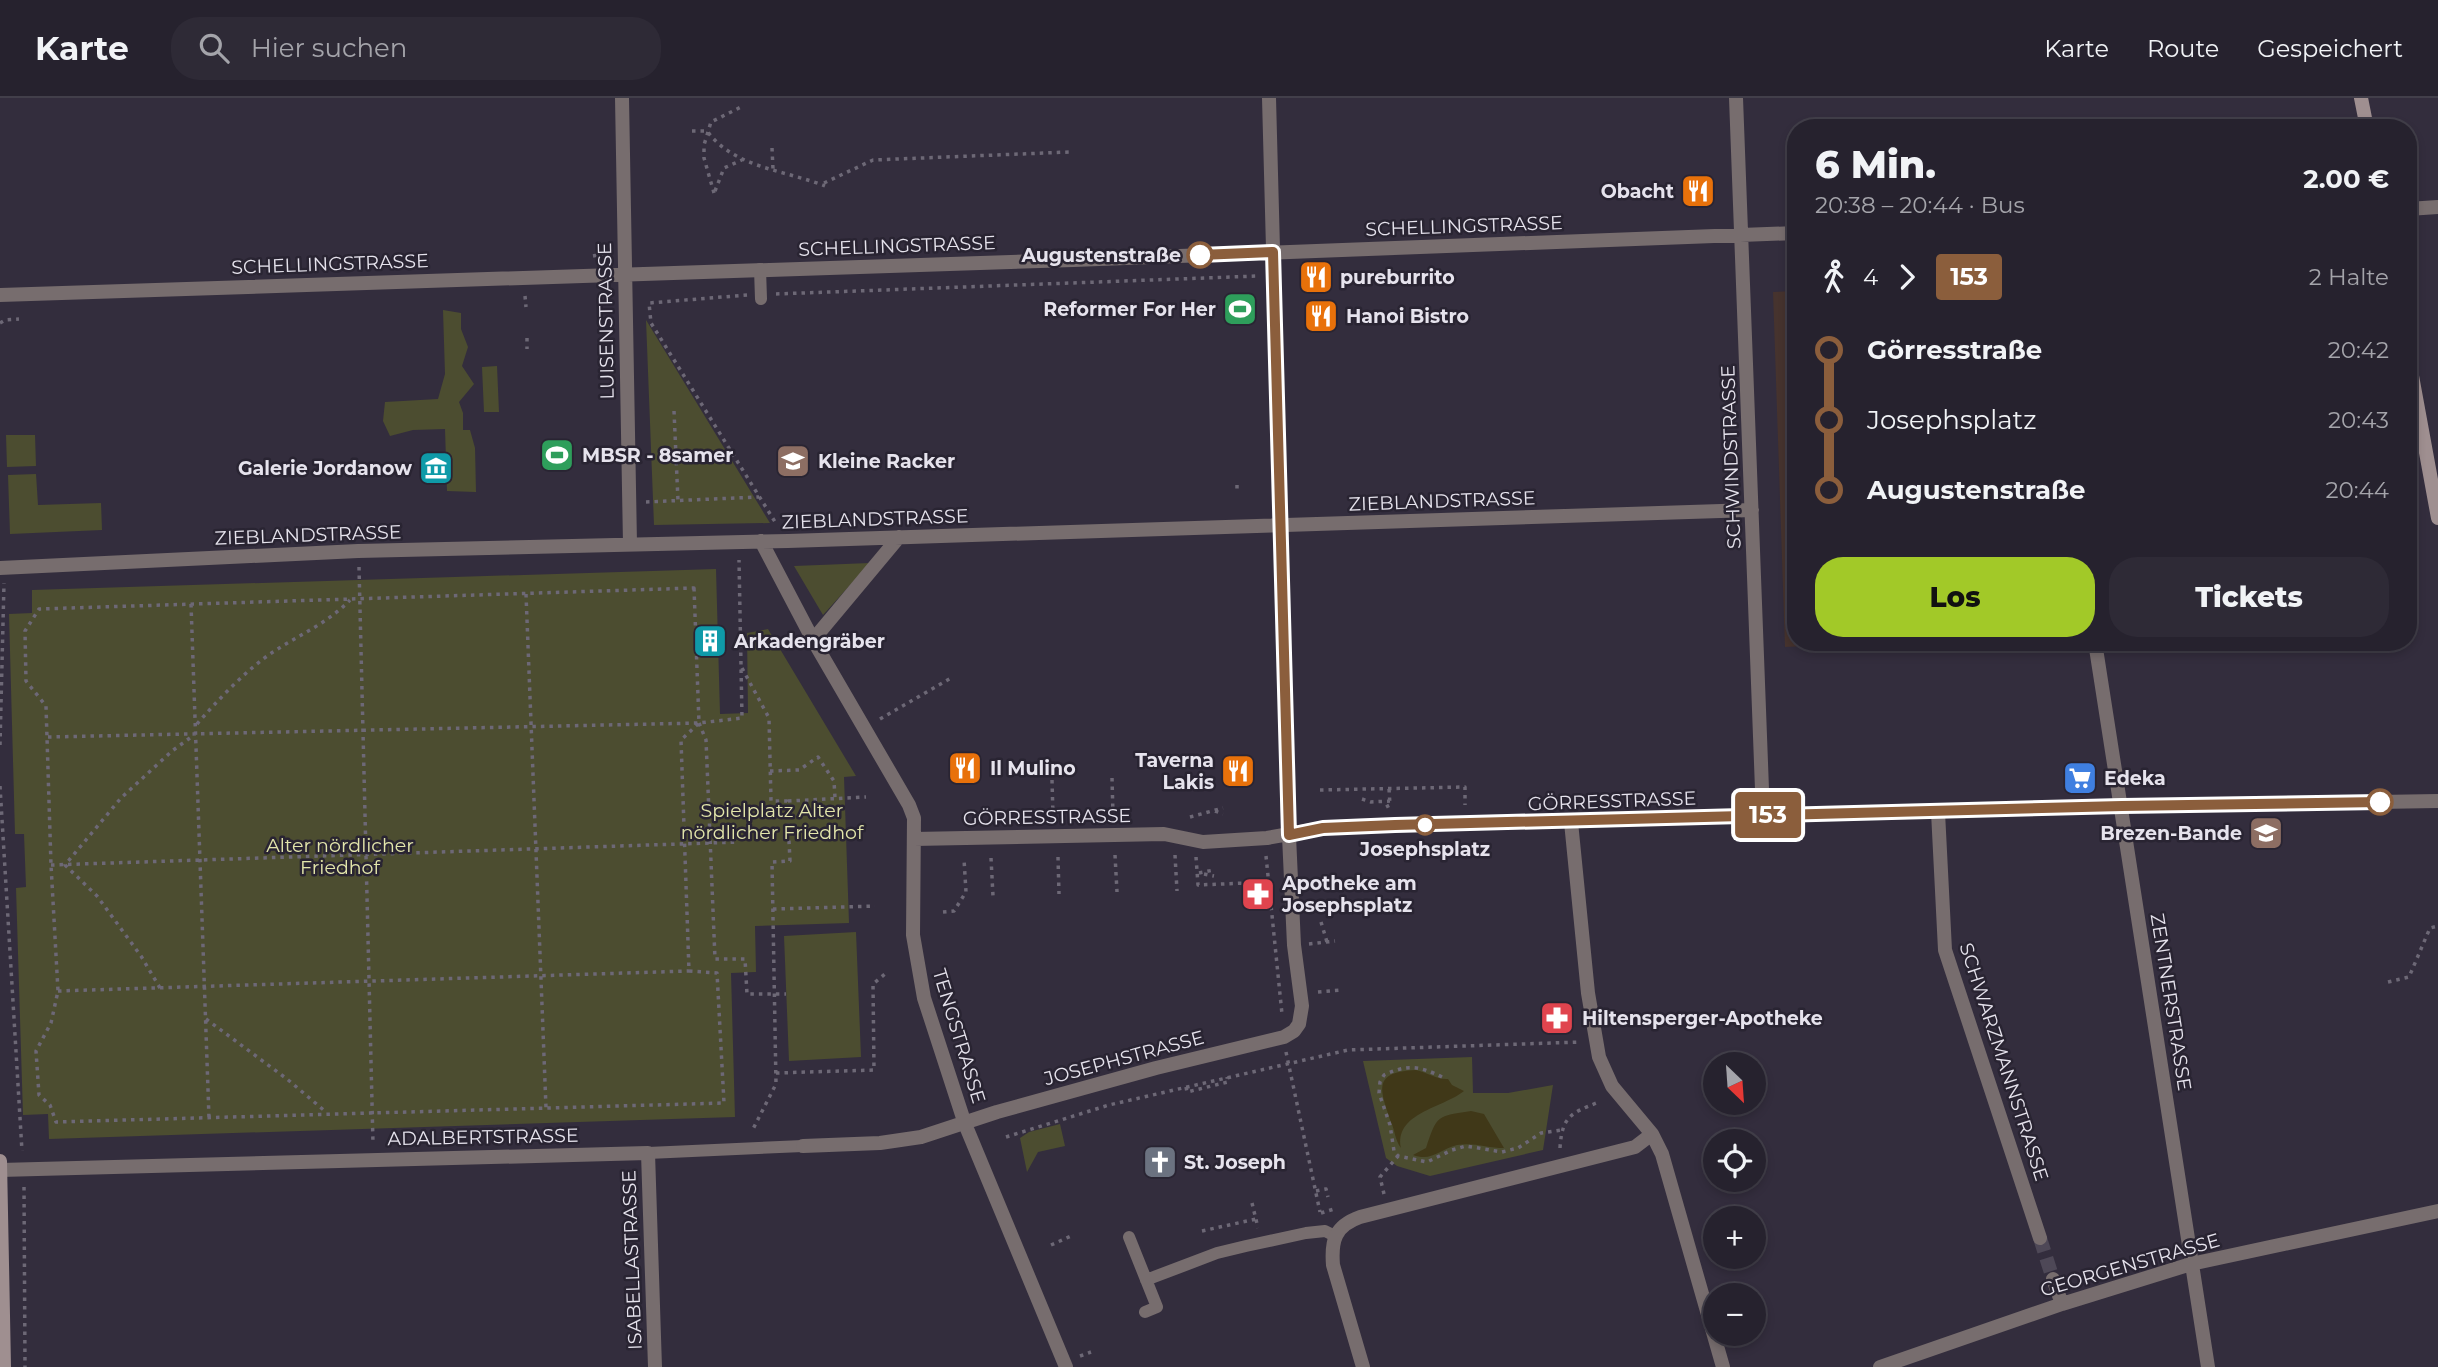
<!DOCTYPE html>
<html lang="de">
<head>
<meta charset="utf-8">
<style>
	:root { --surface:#26222e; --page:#2e2a36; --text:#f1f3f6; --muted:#a4a4aa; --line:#423f4a; --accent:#a2c928 }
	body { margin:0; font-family:Montserrat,sans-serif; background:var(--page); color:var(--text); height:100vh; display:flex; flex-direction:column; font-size:26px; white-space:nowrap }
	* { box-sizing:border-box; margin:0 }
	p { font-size:23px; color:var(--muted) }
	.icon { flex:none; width:38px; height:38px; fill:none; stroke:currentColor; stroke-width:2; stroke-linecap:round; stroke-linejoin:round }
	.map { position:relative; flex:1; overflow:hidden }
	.sheet { position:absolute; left:1787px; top:21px; width:630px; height:532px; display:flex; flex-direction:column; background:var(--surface); border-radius:28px; box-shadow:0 4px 10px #0003,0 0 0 2px var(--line) }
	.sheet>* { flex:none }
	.badge { padding:0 14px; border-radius:5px; font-size:24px; line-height:46px }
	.needle { width:46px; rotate:155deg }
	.buttons { position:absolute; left:1703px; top:954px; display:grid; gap:14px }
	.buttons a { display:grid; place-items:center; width:63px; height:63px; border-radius:50%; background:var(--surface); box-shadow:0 4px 10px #0003,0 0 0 2px var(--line); font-size:35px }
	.map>.badge { position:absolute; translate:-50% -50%; box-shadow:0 0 0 4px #fff }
	.legs { display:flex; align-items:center; gap:10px; height:77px; padding:0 28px; font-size:23px }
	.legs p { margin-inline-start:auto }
	.head { display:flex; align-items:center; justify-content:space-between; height:119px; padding:0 28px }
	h1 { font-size:38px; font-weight:800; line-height:52px }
	.primary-button { display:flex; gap:14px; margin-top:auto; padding:14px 28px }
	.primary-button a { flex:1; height:80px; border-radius:28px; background:var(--accent); color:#111; font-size:28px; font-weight:800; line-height:80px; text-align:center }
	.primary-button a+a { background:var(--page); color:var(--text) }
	ul { padding:0 28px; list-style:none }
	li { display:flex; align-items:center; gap:24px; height:70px; font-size:26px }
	li i { display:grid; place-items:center; width:10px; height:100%; margin:0 9px; background:currentColor }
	li i::after { content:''; width:18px; height:18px; margin:-9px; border:5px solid; border-radius:50%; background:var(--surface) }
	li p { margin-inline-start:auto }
	li:first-child i { background:linear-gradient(#0000 50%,currentColor 0) }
	li:last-child i { background:linear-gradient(currentColor 50%,#0000 0) }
	header { display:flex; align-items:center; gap:42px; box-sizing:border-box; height:98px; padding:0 35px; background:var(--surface); border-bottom:2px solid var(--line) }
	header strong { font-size:33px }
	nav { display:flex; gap:38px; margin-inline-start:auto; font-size:24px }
	.search { width:490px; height:63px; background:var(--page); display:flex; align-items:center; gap:18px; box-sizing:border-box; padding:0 24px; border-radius:28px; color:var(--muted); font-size:26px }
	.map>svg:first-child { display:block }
	.education { fill:#46332e }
	.green { fill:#4c4d30 }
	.sand { fill:#403818 }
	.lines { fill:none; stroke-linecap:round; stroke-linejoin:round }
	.street-tunnel { stroke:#4e4857; stroke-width:14; stroke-dasharray:14 7; stroke-linecap:butt }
	.path { stroke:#6d6876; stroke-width:3.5; stroke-dasharray:3.5 5; stroke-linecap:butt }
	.lane { stroke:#776d6e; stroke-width:12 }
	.street { stroke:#776d6e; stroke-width:14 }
	.secondary { stroke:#9f8f90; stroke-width:14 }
	.line-1-casing { stroke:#fff; stroke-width:16 }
	.line-1 { stroke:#8b5e3c; stroke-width:10 }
	.stop-1-dot { fill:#fff; stroke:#8b5e3c; stroke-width:3.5 }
	.labels { text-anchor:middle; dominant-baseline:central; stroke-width:5; stroke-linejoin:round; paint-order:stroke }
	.poi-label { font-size:19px; font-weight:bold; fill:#e6e3ed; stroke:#292432; text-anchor:start }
	.street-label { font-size:19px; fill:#e6e3ed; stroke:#292432 }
	.stop-label { font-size:19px; font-weight:bold; fill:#e6e3ed; stroke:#292432; text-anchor:end }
	.park-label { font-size:19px; fill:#e3e6ab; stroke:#292432 }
</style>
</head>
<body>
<header>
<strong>Karte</strong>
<div class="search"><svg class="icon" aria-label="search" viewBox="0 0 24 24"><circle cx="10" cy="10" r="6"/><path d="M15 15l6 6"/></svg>Hier suchen</div>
<nav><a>Karte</a><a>Route</a><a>Gespeichert</a></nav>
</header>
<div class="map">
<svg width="2438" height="1269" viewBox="0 0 2438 1269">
	<rect width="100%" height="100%" fill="#332d3d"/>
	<path class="education" d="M1795,193L1796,544H1900L1785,549L1773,194Z"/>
	<path class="green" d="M443,212L461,215V231L468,249L462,268L474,286L459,304L463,315V332H470L475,350L476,394L447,393L445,331L413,332L390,338L383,323L385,304L438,301L445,276Z
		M646,222L770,425L654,427Z
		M497,268L499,314H484L482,269Z
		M6,337H35L36,368L7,369Z
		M36,376L38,407L101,405L102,432L10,436L8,377Z
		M870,465L823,517L794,468Z
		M716,471L720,616L748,615L747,535L768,531L856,678L844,679L849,825L755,828L756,874L731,875L735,1019L49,1041L48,1016L23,1017L16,790L26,789L24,736H15L9,516L32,515V492Z
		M856,834L861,959L789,963L784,838Z
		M1472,959L1473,995H1508L1553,987L1543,1052L1430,1078L1397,1068L1386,1060L1363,963Z
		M1060,1026L1065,1048L1038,1054L1027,1074L1020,1040L1029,1034Z"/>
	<path class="sand" d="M1416,972C1426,974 1438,982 1448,981L1452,987L1464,993C1443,1010 1394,1015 1401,1050C1395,1042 1395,1033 1391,1024C1380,991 1372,974 1416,972Z
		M1471,1013L1484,1016L1504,1050C1488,1050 1473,1044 1457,1047C1440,1051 1432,1064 1413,1057L1426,1050C1437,1017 1437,1018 1471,1013Z"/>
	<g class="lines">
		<path class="street-tunnel" d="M2040,1140L2053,1181"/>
		<path class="path" d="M692,33H707C734,70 785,72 825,88
			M772,50L773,71
			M824,85L873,62L1069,54
			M715,93L724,70L742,62
			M714,95L704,60V47L711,24L741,9
			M2408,144H2415
			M593,158L603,156
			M776,196L1258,178
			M747,197L649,205L651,225L777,427
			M525,198L526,209
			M0,225L5,222L19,221
			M527,240V251
			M674,313L678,403
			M1237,387V393
			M646,404L759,399
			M359,469L373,1046
			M694,490L699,625L681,642L689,873L717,875L724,1005L56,1024L50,1007L39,997L36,953L51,925L58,893L51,767L46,608L26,583L25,533L39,511Z
			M526,496L546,1010
			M191,506L209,1020
			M742,570L769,620L771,703H787L790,763L772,764L776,986L752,1033
			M880,621L951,580
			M699,625L706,642L715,861H745L747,896H786
			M197,626C217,603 247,571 273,554C299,537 328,525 350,502
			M48,639L699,625L742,620L739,462
			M0,647L4,485
			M770,673L799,672L818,659L834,683L835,700
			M1112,680L1113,717
			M1052,682L1053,718
			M0,688L22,1053
			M1320,692L1465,689V707
			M1362,701L1371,704L1390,703
			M788,703L866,699
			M1386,709L1390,707L1389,691
			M1215,713L1223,716
			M1190,719L1223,710
			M1115,757L1117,794
			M1175,757L1177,793
			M1266,758L1282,916
			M1058,759L1059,796
			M1196,759L1198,787L1269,784
			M991,760L993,798
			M51,767L739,744
			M1199,775L1214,772
			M1204,776L1214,778
			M773,811L875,808
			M943,814L954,813L966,794L964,761
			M1321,824L1327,844
			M1309,846L1335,843
			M2388,884L2409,879L2430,830L2438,828
			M160,890L141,858L97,798L65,767L121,700L172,653L194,637
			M58,893L689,873
			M1318,894L1341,892
			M206,921L287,981L326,1014
			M1286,954L1320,1114
			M776,975L874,972L873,886L885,876
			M1442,979C1420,968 1407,966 1384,977L1380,984L1379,995L1390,1027L1394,1053L1398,1058L1427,1064L1452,1052L1466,1048L1502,1054L1518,1050L1541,1035L1561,1032
			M1186,989L1187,994L1228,984L1227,979
			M1006,1039L1109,1007L1348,952L1580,944
			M1560,1050C1562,1018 1571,1015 1599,1004
			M24,1089L25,1269
			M1316,1093L1326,1091L1328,1099
			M1384,1096L1380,1079L1398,1058
			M1252,1105L1258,1130
			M1321,1115L1334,1111
			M1202,1133L1256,1121
			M1051,1147L1071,1138
			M1080,1258L1091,1254"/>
		<path class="lane" d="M760,171L761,201
			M648,1055L803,1048
			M1129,1139L1157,1209L1145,1214
			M1146,1182L1217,1155L1246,1148L1306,1135L1325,1133L1335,1138"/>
		<path class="street" d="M622,0L630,446
			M1736,0L1763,718
			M2408,111L2438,109
			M0,197L1073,162L1796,135
			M761,443L813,542L909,707L914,720L913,837L924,900L965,1026L1066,1269
			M0,470L358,453L788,443L1752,412
			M813,542L899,439
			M2095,544L2208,1269
			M1938,714L1945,852L2040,1140
			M1571,724L1588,895L1599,959L1612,988L1652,1036L1662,1056L1723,1269
			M914,741L1164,736L1203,744L1267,740L1323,730L1395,727L2121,708L2438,703
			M803,1048L880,1045L921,1039L997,1014L1156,970L1284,939L1294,933L1299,926L1302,908L1294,847L1288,716L1269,0
			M0,1072L648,1055L655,1269
			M2053,1181L2062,1206
			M1363,1269L1333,1167C1331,1142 1335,1128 1360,1119L1635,1049L1652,1036
			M1880,1269L2062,1206L2191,1166L2438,1113"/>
		<path class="secondary" d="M2361,0L2367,30
			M2408,256L2438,420
			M0,1063L4,1269"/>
	</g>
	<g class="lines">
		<g class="line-1-casing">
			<path id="line-1" d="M1200,157L1273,154L1289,737L1323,730L1395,727L2122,708L2380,704"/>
		</g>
		<use href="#line-1" class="line-1"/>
	</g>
	<defs>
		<g id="restaurant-square" transform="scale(1.75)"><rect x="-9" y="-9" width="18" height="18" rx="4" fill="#e8710a" stroke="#292432"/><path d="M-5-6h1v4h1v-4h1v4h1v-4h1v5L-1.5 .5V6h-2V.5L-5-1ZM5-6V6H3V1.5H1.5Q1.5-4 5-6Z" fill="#fff"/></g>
		<g id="stadium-square" transform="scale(1.75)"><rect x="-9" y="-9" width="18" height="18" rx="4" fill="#2e9e5b" stroke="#292432"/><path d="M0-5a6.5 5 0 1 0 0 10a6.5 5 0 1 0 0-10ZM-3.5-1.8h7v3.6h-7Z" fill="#fff"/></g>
		<g id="school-square" transform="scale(1.75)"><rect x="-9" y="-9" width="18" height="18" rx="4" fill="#8d6e63" stroke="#292432"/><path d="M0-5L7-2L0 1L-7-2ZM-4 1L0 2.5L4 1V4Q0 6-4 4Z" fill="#fff"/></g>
		<g id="museum-square" transform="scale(1.75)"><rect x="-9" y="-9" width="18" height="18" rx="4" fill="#0f9aa8" stroke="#292432"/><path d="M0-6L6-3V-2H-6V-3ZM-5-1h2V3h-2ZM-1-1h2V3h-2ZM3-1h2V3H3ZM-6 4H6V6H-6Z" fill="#fff"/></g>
		<g id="building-square" transform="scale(1.75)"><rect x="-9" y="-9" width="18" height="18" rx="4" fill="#0f9aa8" stroke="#292432"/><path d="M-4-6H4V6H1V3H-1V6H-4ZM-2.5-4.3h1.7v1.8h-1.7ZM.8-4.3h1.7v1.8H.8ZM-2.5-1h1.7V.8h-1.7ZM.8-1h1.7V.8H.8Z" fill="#fff"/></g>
		<g id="supermarket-square" transform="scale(1.75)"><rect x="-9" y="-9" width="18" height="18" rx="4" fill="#3f7fe0" stroke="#292432"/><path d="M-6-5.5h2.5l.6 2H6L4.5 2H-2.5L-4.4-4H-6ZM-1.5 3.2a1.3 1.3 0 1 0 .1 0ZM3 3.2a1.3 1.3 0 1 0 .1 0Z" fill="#fff"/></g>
		<g id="pharmacy-square" transform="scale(1.75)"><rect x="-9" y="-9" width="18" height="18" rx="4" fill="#e0444e" stroke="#292432"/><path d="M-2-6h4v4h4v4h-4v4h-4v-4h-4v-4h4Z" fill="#fff"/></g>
		<g id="church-square" transform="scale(1.75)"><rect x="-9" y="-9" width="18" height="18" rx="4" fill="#6b7280" stroke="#292432"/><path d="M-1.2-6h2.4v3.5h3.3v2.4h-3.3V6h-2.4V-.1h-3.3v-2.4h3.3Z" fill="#fff"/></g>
	</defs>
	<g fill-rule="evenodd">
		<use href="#restaurant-square" x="1698" y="93"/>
		<use href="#restaurant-square" x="1316" y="179"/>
		<use href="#stadium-square" x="1240" y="211"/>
		<use href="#restaurant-square" x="1321" y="218"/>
		<use href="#stadium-square" x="557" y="357"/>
		<use href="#school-square" x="793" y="363"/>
		<use href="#museum-square" x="436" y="370"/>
		<use href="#building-square" x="710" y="543"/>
		<use href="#restaurant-square" x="965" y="670"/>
		<use href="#restaurant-square" x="1238" y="673"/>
		<use href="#supermarket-square" x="2080" y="680"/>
		<use href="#school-square" x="2266" y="735"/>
		<use href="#pharmacy-square" x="1258" y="796"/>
		<use href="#pharmacy-square" x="1557" y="920"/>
		<use href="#church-square" x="1160" y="1064"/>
	</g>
	<g class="stop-1-dot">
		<circle cx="1200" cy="157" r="12"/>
		<circle cx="2380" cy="704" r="12"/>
		<circle cx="1425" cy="727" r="9"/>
	</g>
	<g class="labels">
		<g class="poi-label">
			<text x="1674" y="93" text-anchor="end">Obacht</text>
			<text x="1340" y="179">pureburrito</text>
			<text x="1216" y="211" text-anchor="end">Reformer For Her</text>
			<text x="1346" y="218">Hanoi Bistro</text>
			<text x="582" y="357">MBSR - 8samer</text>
			<text x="818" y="363">Kleine Racker</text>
			<text x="412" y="370" text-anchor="end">Galerie Jordanow</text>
			<text x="734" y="543">Arkadengräber</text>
			<text x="1214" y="662" text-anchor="end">Taverna<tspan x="1214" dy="22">Lakis</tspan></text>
			<text x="990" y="670">Il Mulino</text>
			<text x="2104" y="680">Edeka</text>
			<text x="2242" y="735" text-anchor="end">Brezen-Bande</text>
			<text x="1282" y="785">Apotheke am<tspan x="1282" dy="22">Josephsplatz</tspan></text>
			<text x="1582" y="920">Hiltensperger-Apotheke</text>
			<text x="1184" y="1064">St. Joseph</text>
		</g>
		<g class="street-label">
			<text transform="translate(1464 128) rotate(-2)">SCHELLINGSTRASSE</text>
			<text transform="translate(897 148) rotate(-2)">SCHELLINGSTRASSE</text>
			<text transform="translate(330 166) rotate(-2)">SCHELLINGSTRASSE</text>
			<text transform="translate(606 223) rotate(-91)">LUISENSTRASSE</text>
			<text transform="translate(1731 359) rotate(-92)">SCHWINDSTRASSE</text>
			<text transform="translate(1442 403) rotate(-2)">ZIEBLANDSTRASSE</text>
			<text transform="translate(875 421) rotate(-2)">ZIEBLANDSTRASSE</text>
			<text transform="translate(308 437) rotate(-2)">ZIEBLANDSTRASSE</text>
			<text transform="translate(1612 703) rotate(-2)">GÖRRESSTRASSE</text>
			<text transform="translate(1047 719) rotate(-1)">GÖRRESSTRASSE</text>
			<text transform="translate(2171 904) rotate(81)">ZENTNERSTRASSE</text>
			<text transform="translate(959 938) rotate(73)">TENGSTRASSE</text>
			<text transform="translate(1124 960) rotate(-15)">JOSEPHSTRASSE</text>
			<text transform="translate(2004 964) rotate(72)">SCHWARZMANNSTRASSE</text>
			<text transform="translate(483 1039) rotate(-1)">ADALBERTSTRASSE</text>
			<text transform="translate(632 1162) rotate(-92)">ISABELLASTRASSE</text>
			<text transform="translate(2130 1167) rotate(-16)">GEORGENSTRASSE</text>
		</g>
		<g class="stop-label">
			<text x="1181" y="157">Augustenstraße</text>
			<text x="1425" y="751" text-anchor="middle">Josephsplatz</text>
		</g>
		<g class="park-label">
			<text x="772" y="712">Spielplatz Alter<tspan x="772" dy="22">nördlicher Friedhof</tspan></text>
			<text x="340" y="747">Alter nördlicher<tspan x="340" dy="22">Friedhof</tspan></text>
		</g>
	</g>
</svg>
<div class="buttons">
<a><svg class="needle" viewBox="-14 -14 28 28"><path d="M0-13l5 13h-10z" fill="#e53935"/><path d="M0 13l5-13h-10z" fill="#a4a4aa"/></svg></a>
<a><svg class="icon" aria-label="locate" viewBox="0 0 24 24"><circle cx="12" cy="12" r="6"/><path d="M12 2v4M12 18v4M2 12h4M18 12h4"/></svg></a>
<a>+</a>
<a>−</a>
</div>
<b class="badge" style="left:1768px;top:717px;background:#8b5e3c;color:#fff">153</b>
<section class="sheet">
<div class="head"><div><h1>6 Min.</h1><p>20:38 – 20:44 · Bus</p></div><b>2.00 €</b></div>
<div class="legs"><svg class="icon" aria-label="walk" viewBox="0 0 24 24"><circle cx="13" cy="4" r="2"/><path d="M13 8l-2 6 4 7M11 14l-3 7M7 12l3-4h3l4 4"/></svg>4<svg class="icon" aria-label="forward" viewBox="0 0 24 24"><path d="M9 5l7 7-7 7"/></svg><b class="badge" style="background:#8b5e3c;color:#fff">153</b><p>2 Halte</p></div>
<ul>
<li><i style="color:#8b5e3c"></i><b>Görresstraße</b><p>20:42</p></li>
<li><i style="color:#8b5e3c"></i><span>Josephsplatz</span><p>20:43</p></li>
<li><i style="color:#8b5e3c"></i><b>Augustenstraße</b><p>20:44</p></li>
</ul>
<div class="primary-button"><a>Los</a><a>Tickets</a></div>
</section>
</div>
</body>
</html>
